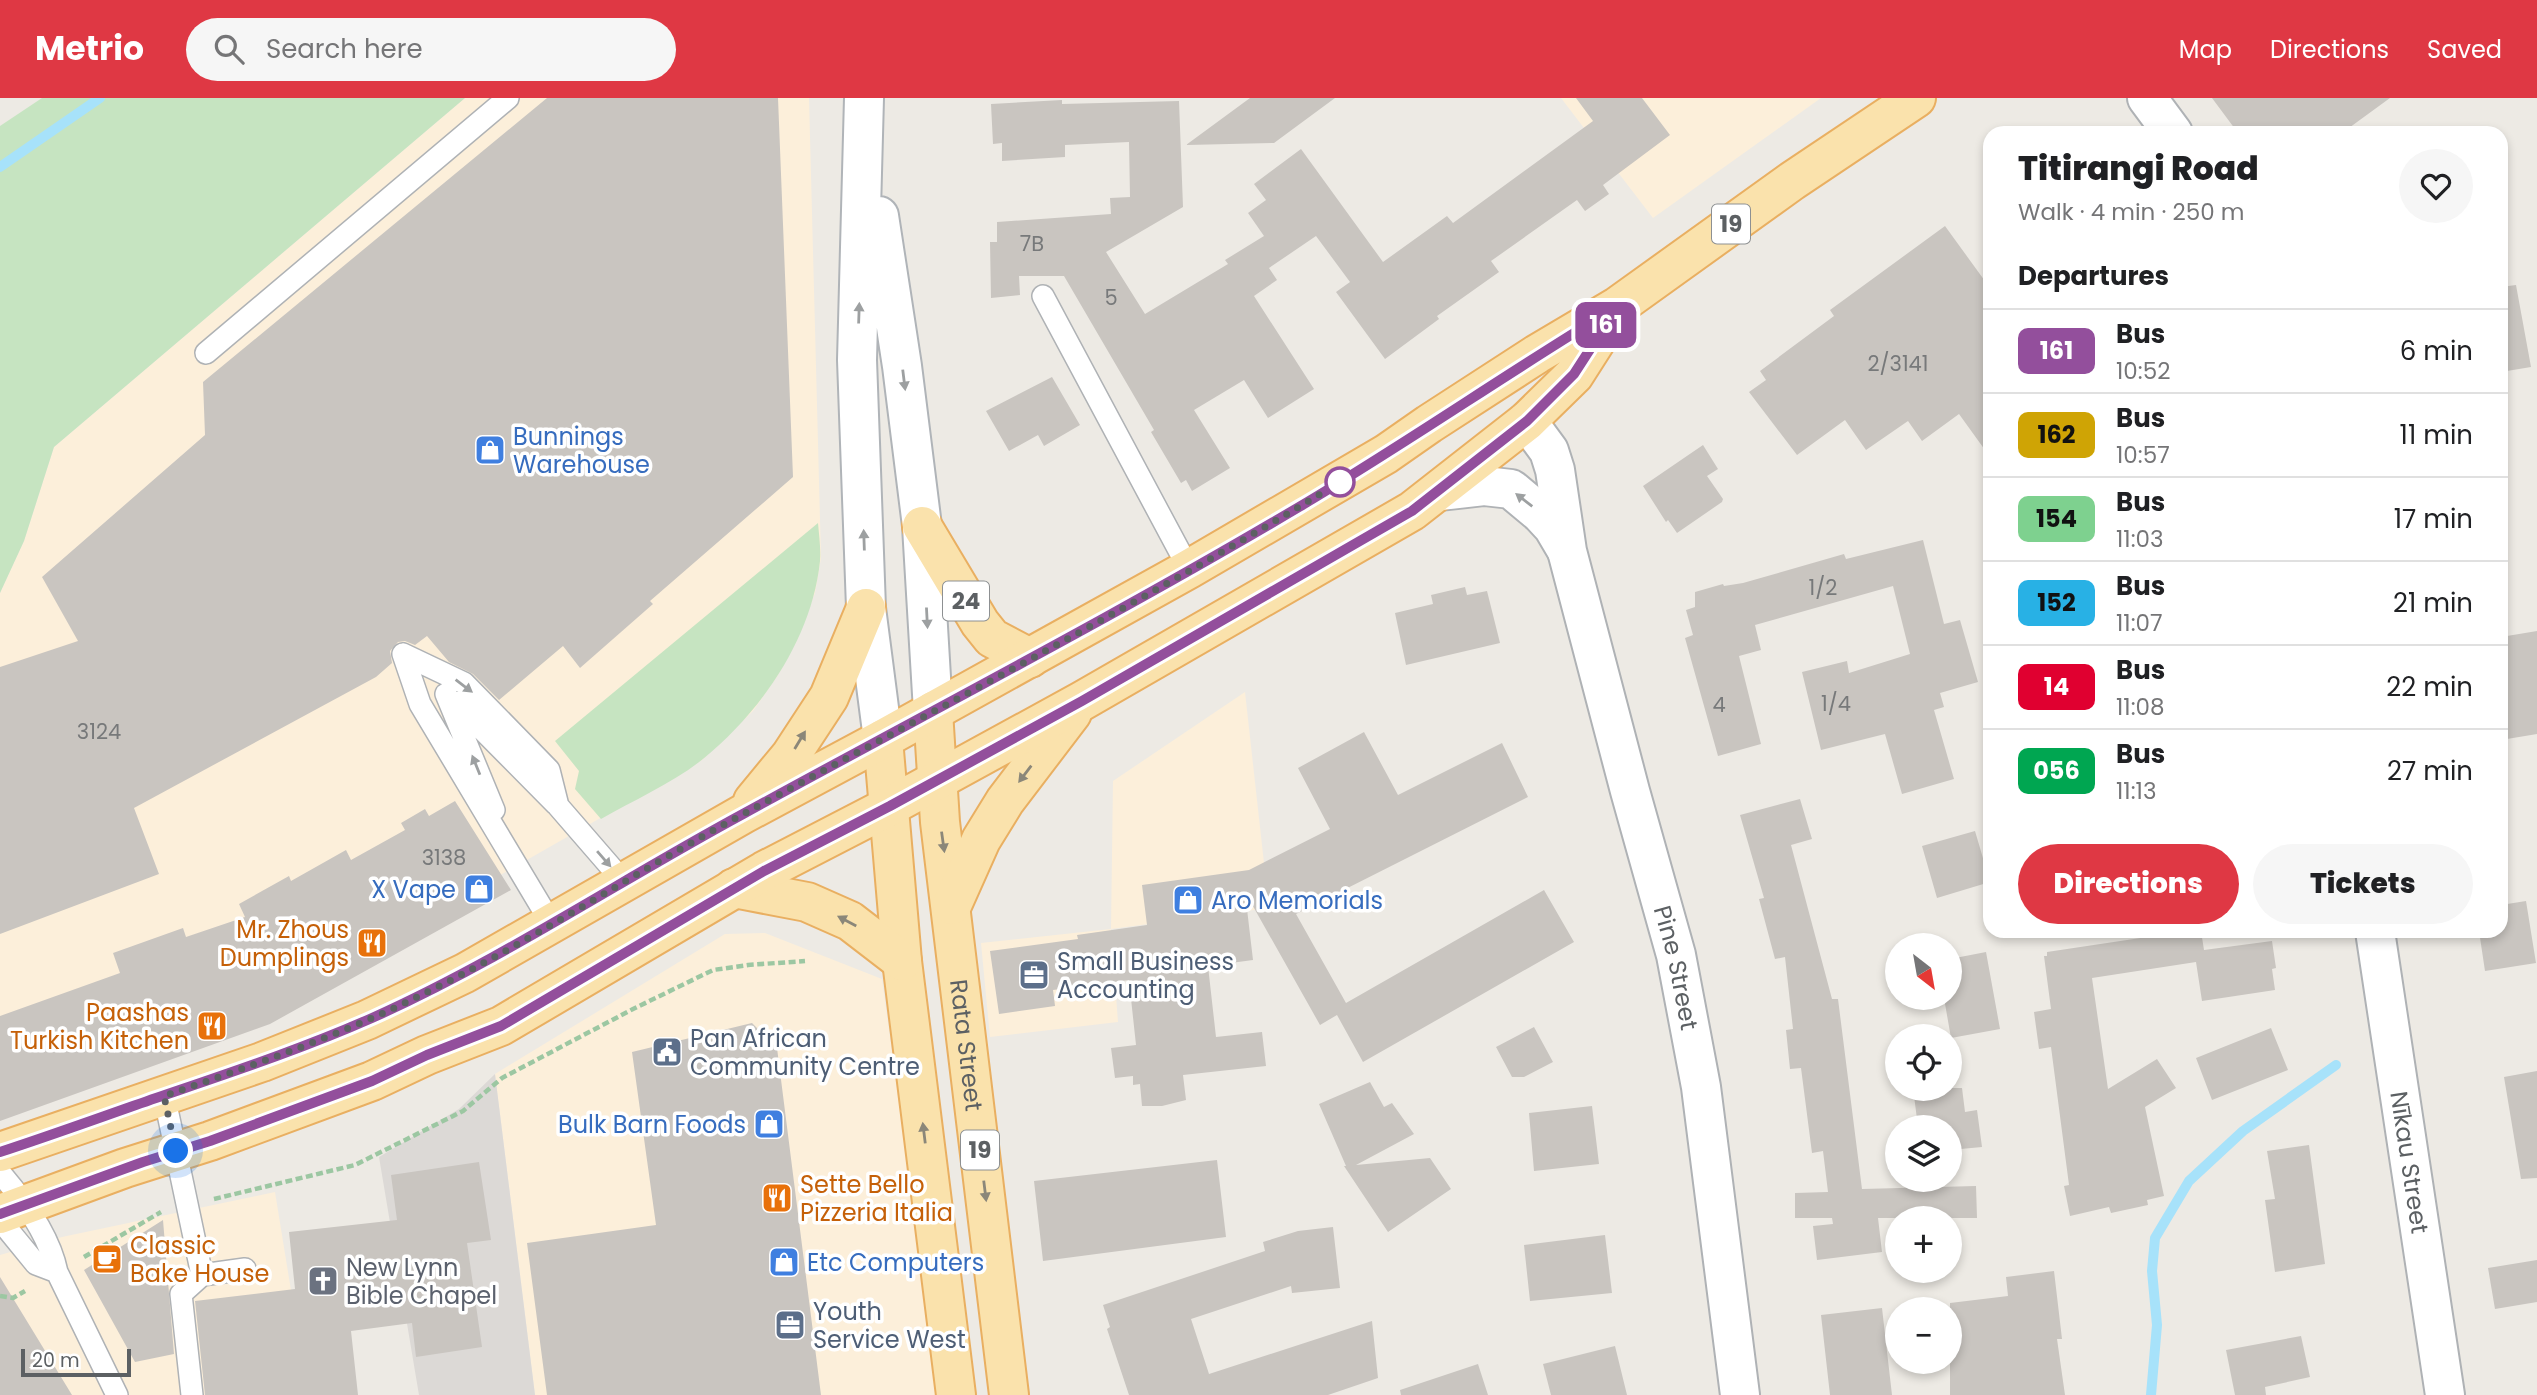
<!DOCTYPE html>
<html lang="en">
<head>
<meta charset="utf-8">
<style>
	:root { --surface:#fff; --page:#f6f6f6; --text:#202124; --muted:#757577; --line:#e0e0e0; --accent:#df3844 }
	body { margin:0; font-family:Poppins,sans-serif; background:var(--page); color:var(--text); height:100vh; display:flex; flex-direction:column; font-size:26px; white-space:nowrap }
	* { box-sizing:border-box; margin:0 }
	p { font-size:23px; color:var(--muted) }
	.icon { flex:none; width:38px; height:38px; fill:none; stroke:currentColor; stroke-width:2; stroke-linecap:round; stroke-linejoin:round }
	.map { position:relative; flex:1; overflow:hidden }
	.sheet { position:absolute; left:1983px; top:28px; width:525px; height:812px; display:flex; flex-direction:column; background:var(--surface); border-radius:21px; box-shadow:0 4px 10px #0003 }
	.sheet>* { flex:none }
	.badge { padding:0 14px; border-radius:10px; font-size:24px; line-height:46px }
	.needle { width:46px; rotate:149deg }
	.buttons { position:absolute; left:1885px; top:835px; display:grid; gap:14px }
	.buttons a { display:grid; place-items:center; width:77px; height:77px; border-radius:50%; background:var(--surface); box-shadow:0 4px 10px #0003; font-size:35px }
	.scale { position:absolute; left:21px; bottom:18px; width:110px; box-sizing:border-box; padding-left:7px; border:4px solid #5c6063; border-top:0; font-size:19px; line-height:24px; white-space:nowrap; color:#5c6063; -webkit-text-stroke:5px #fff; paint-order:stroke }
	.you { position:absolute; width:35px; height:35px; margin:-18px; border:5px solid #fff; border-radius:50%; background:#1a73e8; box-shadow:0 0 0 10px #1a73e833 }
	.map>.badge { position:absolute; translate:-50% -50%; box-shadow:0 0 0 4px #fff }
	h2 { padding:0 35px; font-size:26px; line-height:63px }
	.round { display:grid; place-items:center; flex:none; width:74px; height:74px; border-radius:37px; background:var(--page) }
	.head { display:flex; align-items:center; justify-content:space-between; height:119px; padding:0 35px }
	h1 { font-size:33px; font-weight:800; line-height:52px }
	.primary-button { display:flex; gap:14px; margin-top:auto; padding:14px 35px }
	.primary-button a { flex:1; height:80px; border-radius:42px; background:var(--accent); color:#fff; font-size:28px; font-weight:800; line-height:80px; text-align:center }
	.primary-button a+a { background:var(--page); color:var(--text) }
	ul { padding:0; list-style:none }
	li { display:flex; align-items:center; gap:21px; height:84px; padding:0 35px; border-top:2px solid var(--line) }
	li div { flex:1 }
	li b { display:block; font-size:26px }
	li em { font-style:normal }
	li .badge { min-width:77px; font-weight:700; text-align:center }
	header { display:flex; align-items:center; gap:42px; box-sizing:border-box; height:98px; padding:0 35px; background:var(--accent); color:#fff }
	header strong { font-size:33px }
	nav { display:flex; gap:38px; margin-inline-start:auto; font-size:24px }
	.search { width:490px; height:63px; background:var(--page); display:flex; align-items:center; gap:18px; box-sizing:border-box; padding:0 24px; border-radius:38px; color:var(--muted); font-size:26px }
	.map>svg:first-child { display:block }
	.commercial { fill:#fcefda }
	.industrial { fill:#dcd9d6 }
	.green { fill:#c6e4c1 }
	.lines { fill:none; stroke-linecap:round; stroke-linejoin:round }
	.stream { stroke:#a7e2fa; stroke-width:10 }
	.building { fill:#c9c5c0 }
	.service-casing { stroke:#afb2b5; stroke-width:24 }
	.minor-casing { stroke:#afb2b5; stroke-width:42 }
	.secondary-casing { stroke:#b0b4b8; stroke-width:42 }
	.primary-casing { stroke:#e9af61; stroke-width:42 }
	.path { stroke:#9cc7a2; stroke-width:4.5; stroke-dasharray:7 3.5; stroke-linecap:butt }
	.service { stroke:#fff; stroke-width:21 }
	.minor { stroke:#fff; stroke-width:38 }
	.secondary { stroke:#fff; stroke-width:38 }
	.primary { stroke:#fae2ac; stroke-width:38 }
	.oneway { fill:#9da0a1 }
	.oneway2 { fill:#8b8779 }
	.line-casing { stroke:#fff; stroke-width:16 }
	.line { stroke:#934f9c; stroke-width:10 }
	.walk { stroke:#5c6063; stroke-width:7; stroke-dasharray:0 12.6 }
	.stop-dot { fill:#fff; stroke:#934f9c; stroke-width:3.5 }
	.labels { text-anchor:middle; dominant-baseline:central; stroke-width:7; stroke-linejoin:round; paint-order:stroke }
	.number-label { font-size:21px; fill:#77797a }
	.shield { fill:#fff; stroke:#8d9092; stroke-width:2 }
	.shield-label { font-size:23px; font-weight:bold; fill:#5c6063 }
	.shop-label { font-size:24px; fill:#366cbe; stroke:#fff; text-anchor:start }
	.food-label { font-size:24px; fill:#c56008; stroke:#fff; text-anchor:end }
	.service-label { font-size:24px; fill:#4e5e75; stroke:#fff; text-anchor:start }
	.street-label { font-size:24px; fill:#5c6063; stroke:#fff }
	.worship-label { font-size:24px; fill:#5b616d; stroke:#fff; text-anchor:start }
</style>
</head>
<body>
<header>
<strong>Metrio</strong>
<div class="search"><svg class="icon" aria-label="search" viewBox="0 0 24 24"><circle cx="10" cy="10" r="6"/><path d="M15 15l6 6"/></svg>Search here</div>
<nav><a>Map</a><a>Directions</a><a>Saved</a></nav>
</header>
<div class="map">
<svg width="2537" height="1297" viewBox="0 0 2537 1297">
	<rect width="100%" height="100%" fill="#edeae4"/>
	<path class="commercial" d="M465,0H809L821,460L815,495L798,539L778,577L753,613L702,662L283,901L0,1008V495L24,443L54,349Z
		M1561,0H1821L1653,120Z
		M1245,594L1269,810L1111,831L1118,924L990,939L981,845L1111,831L1113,683Z
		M765,835L882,881L939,1297H535L495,976L725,836Z
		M275,1094L308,1297H0V1157L62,1139Z"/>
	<path class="industrial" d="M495,976L535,1297H419L379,1059L459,1011Z"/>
	<path class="green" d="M42,0H465L54,349L24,443L0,495V28Z
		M818,425C819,437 821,451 820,463C812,540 762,613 703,661C673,685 634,702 601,721L575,691L579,673L555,643Z"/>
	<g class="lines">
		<path class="stream" d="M0,69L100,0
			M2151,1297L2157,1227L2152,1173L2155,1140L2189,1083L2243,1033L2336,967"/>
	</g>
	<path class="building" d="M547,0H778L793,379L650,503L653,506L580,570L563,548L499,602L473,576L449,564L427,538L415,547L405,543L398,544L390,553L392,565L376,579L134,710L159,776L0,836V569L78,543L42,479L205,337L203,284Z
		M1250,0H1335L1274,45L1186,47Z
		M1576,0H1642L1670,37L1603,87L1609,96L1585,113L1577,102L1491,163L1499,174L1437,218L1439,221L1385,261L1336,194L1350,184L1316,138L1269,170L1277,182L1254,198L1314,291L1268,320L1244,282L1194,312L1230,370L1192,393L1186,382L1181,385L1151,334L1154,332L1064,178H1019L1020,197L991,200L990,144H997V124L1111,116L1110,100L1130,99L1129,44L1065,47V59L1002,63V45L993,46L991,6L1062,2V6L1179,3L1183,109L1106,154L1145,216L1228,166L1225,162L1264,138L1248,115L1266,102L1254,86L1301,51L1383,164L1447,118L1453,125L1593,23Z
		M2212,0H2390L2342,35H2238Z
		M1945,128L1990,190V359L1959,316L1922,343L1908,323L1866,352L1845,322L1797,357L1749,294L1766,282L1760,273L1834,218L1830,212Z
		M2516,187L2531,269L2501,274V189Z
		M1052,279L1080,327L1044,348L1038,337L1009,353L986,313Z
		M1703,347L1718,371L1707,378L1723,401L1722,404L1677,435L1668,422L1666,424L1643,388Z
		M1923,442L1944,526L1960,522L1978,584L1940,595L1944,609L1934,612L1954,681L1902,696L1885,636L1821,652L1802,574L1847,563L1849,575L1910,556L1893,488L1755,527L1761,552L1739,558L1761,646L1718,658L1685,540L1693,537L1686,512L1695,509V494L1723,486L1724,488L1743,485L1844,456L1846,461Z
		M1465,489L1467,497L1487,493L1500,545L1406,567L1395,515L1433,506L1431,497Z
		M2537,533V636L2501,642V539Z
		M1364,634L1398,697L1502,645L1528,699L1296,816L1346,905L1544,792L1574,844L1363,964L1337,917L1320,927L1245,794L1253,862L1208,868L1216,939L1262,934L1266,968L1183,977L1186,1002L1162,1008H1142L1140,986L1133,987V978L1115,980L1111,950L1136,947L1129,882L1053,892L1055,908L999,916L990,853L1078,841L1077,837L1147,827L1142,787L1249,772L1330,731L1298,670Z
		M1800,701L1812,741L1791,747L1832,901H1838L1862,1091L1976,1088L1977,1120H1878L1882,1154L1817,1162L1813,1128L1833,1126L1832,1120H1795V1095L1828,1094L1823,1053L1812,1055L1801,970L1790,971L1786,932L1793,931L1785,859L1775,861L1759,801L1764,800L1740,717Z
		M455,703L511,792L270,926L0,1023V918L120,875L113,855L183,830L186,839L245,819L239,806L289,778L291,783L346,752L351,762L405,732L401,725L425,711L429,718Z
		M1975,733L1990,784L1937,800L1922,748Z
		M2526,803L2536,865L2485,873L2479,833H2501V807Z
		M2166,833H2201L2204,852L2272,843L2276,870L2272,871L2275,892L2202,903L2196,864L2092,880L2108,991L2157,961L2176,990L2145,1009L2164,1098L2147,1102L2148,1107L2111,1115L2109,1109L2070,1118L2064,1088L2069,1087L2051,949L2039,951L2034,914L2051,911L2044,858H2047V854L2167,836Z
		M1986,854L2000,931L1951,940L1944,900H1950V861Z
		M752,925L777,950L821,1297H547L527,1145L656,1127L632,954Z
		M1534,929L1553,964L1524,979H1512L1496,949Z
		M2271,930L2288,972L2212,1002L2196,960Z
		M2537,973V1080L2521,1081L2504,979Z
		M1370,984L1384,1009L1392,1005L1414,1036L1356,1067L1430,1060L1451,1091L1388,1134L1344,1068H1346L1319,1006Z
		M1913,990H1962L1965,1014L1977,1012L1982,1049L1950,1052V1029H1918Z
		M1592,1008L1599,1066L1534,1073L1529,1015Z
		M2309,1047L2325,1166L2275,1174L2265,1102L2275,1101L2267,1053Z
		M1217,1062L1226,1139L1043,1163L1034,1083Z
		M479,1064L491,1142L467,1145L482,1249L416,1259L412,1225L351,1233L358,1297H205L195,1203L295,1191L289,1134L397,1122L391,1077Z
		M163,1122L174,1256L135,1264L84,1172Z
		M1333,1129L1340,1190L1292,1195L1291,1188L1191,1221L1209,1276L1372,1223L1378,1280L1328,1297H1129L1107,1231L1110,1229L1103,1207L1265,1153L1263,1144L1298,1133Z
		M1605,1137L1612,1195L1530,1203L1524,1147Z
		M2537,1162V1204L2495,1211L2488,1170Z
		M2054,1173L2062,1241H2057L2065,1297H1950V1205L2008,1198L2006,1179Z
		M0,1179L72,1297H0Z
		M1882,1210L1892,1297H1830L1821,1217Z
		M2301,1238L2310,1279L2265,1289L2266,1297H2235L2226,1252Z
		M1615,1248L1627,1297H1551L1543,1266Z
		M1478,1266L1488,1297H1401L1400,1292Z"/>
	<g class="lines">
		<g class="service-casing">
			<path id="service" d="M1043,198L1189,471
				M206,255L508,0
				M403,556L464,585L549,672L558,708L623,783
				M403,556L420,606L551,825
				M446,596L494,712
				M455,604L556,706
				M164,997L202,1177L181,1196L192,1297
				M0,1078L2,1077C25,1104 50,1140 57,1174L36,1166L0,1122
				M57,1174L117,1297
				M202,1177L245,1171"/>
		</g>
		<g class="minor-casing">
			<g id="minor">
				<path d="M2147,0L2173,35"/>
				<path id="s1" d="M1527,323L1549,353L1555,372L1567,453L1630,693L1676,857L1701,989L1740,1297"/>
				<path d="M1440,393L1484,388L1511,391L1541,416L1553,429L1566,451"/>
				<path id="s2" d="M2375,833L2445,1297"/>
			</g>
		</g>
		<g class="secondary-casing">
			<path id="secondary" d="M864,0L857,262L866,510L883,641
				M879,118L902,268L922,428L933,613"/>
		</g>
		<g class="primary-casing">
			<g id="primary">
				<path d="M922,428L980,525L992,540L1030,560"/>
				<path id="s3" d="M933,613L940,724L1009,1297"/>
				<path d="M883,641L902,863L956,1297"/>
				<path d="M753,703L791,657L829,599L866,510"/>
				<path d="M734,790L807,804L850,823L902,863"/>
				<path d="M952,807L981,742L1005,703L1072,615"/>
				<path d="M0,1054L262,964L367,922L465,875L743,716L883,641L1189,471L1386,356L1429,326L1537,256L1618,208L1792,83L1916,0"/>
				<path d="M0,1116L125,1070L210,1043L372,983L427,957L501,928L764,773L890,708L1082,603L1412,413L1527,323L1574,277L1613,216"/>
			</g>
		</g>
		<path class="path" d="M214,1101L355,1067L463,1013L502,980L633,911L713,872L748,867L805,863
			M84,1159L161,1114
			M0,1198L13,1200L25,1193"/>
		<use href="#service" class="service"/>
		<use href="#minor" class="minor"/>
		<use href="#secondary" class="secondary"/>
		<use href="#primary" class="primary"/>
	</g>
	<defs><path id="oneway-solid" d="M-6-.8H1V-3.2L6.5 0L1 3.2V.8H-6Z" transform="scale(1.75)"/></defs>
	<g class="oneway">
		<use href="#oneway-solid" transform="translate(859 215) rotate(-88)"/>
		<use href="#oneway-solid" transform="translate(904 282) rotate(83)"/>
		<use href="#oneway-solid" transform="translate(1524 402) rotate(-142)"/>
		<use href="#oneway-solid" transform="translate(864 442) rotate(-92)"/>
		<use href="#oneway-solid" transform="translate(927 520) rotate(87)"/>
		<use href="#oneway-solid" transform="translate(464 588) rotate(37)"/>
		<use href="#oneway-solid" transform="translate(476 667) rotate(-112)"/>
		<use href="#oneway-solid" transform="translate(604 761) rotate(49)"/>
	</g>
	<g class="oneway2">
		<use href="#oneway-solid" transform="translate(800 642) rotate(-59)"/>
		<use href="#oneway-solid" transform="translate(1025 676) rotate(127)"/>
		<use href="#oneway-solid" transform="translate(943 744) rotate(82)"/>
		<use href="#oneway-solid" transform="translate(847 823) rotate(-152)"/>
		<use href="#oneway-solid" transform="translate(924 1035) rotate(-97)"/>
		<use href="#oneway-solid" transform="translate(985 1093) rotate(83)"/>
	</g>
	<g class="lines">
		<g class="line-casing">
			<path id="line" d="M0,1054C52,1037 104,1018 156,1000C229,975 302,951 372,920C501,862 619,783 743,716C929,614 1117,517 1299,409C1407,345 1510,273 1618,208L1574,276L1527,323L1412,413L1082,603L890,708L764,773L501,928L427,957L372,983L210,1043L143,1064L0,1116"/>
		</g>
		<use href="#line" class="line"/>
		<path class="walk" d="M176,1053L164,998C250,968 337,939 419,898C531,844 635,774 745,715C944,607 1147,502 1340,384"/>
	</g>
	<defs>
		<g id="shop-square" transform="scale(1.575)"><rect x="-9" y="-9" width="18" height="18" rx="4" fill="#3f7fe0" stroke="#fff"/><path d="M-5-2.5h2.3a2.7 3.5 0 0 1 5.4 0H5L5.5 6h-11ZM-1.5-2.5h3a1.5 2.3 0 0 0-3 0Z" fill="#fff"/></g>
		<g id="restaurant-square" transform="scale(1.575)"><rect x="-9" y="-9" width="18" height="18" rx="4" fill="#e8710a" stroke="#fff"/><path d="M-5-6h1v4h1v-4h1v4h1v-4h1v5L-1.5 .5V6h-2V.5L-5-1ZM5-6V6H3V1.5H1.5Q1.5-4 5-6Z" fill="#fff"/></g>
		<g id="office-square" transform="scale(1.575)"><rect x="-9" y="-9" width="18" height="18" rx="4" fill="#5c6f8a" stroke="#fff"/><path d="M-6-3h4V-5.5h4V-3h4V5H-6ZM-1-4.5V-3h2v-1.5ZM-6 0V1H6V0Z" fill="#fff"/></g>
		<g id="civic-square" transform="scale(1.575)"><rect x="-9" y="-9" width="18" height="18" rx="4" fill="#5c6f8a" stroke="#fff"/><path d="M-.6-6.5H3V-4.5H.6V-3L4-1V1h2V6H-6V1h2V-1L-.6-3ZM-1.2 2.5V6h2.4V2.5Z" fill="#fff"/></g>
		<g id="cafe-square" transform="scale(1.575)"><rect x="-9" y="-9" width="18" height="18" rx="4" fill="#e8710a" stroke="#fff"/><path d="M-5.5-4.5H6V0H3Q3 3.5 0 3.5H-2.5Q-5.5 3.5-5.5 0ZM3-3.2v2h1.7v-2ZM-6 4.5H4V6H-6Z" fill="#fff"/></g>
		<g id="church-square" transform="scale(1.575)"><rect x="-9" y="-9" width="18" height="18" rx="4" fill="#6b7280" stroke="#fff"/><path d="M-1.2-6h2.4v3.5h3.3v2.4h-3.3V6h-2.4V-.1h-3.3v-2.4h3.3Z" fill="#fff"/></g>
	</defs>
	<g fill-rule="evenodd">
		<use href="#shop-square" x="490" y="352"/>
		<use href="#shop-square" x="479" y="791"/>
		<use href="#shop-square" x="1188" y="802"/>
		<use href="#restaurant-square" x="372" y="845"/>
		<use href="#office-square" x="1034" y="877"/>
		<use href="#restaurant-square" x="212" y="928"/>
		<use href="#civic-square" x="667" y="954"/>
		<use href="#shop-square" x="769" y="1026"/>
		<use href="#restaurant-square" x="777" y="1100"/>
		<use href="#cafe-square" x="107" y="1161"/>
		<use href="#shop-square" x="784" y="1164"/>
		<use href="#church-square" x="323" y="1183"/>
		<use href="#office-square" x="790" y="1227"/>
	</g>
	<circle class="stop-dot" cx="1340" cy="384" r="14"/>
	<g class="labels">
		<g class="number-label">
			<text x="1032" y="145">7B</text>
			<text x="1111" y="199">5</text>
			<text x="1898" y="265">2/3141</text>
			<text x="1823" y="489">1/2</text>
			<text x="1836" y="605">1/4</text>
			<text x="1719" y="606">4</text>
			<text x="99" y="633">3124</text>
			<text x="444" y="759">3138</text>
		</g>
		<g class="shield">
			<rect x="1712" y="106.5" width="38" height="39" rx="5"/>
			<rect x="943" y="483.5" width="46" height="39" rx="5"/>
			<rect x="961" y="1032.5" width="38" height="39" rx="5"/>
		</g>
		<g class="shield-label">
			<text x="1731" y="126">19</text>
			<text x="966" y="503">24</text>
			<text x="980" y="1052">19</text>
		</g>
		<g class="shop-label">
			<text x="513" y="338">Bunnings<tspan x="513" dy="28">Warehouse</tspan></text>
			<text x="456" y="791" text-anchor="end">X Vape</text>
			<text x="1211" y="802">Aro Memorials</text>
			<text x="746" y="1026" text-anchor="end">Bulk Barn Foods</text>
			<text x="807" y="1164">Etc Computers</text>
		</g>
		<g class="food-label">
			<text x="349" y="831">Mr. Zhous<tspan x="349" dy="28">Dumplings</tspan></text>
			<text x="189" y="914">Paashas<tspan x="189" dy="28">Turkish Kitchen</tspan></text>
			<text x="800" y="1086" text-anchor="start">Sette Bello<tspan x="800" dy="28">Pizzeria Italia</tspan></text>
			<text x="130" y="1147" text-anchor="start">Classic<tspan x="130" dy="28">Bake House</tspan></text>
		</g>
		<g class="service-label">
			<text x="1057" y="863">Small Business<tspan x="1057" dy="28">Accounting</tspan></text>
			<text x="690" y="940">Pan African<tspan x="690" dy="28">Community Centre</tspan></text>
			<text x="813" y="1213">Youth<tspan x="813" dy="28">Service West</tspan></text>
		</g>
		<g class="street-label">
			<text stroke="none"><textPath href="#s1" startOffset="570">Pine Street</textPath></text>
			<text stroke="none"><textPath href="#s3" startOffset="336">Rata Street</textPath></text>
			<text stroke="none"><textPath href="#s2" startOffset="234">Nīkau Street</textPath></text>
		</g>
		<g class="worship-label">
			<text x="346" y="1169">New Lynn<tspan x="346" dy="28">Bible Chapel</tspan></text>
		</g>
	</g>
</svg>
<div class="buttons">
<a><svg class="needle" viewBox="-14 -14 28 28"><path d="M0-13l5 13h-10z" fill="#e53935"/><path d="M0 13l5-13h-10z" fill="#757577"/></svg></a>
<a><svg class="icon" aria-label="locate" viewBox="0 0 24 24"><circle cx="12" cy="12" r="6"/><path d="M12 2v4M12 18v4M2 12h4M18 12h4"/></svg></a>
<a><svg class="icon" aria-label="layers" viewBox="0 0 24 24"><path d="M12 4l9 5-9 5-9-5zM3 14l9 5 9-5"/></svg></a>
<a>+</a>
<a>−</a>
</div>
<div class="scale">20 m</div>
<div class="you" style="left:176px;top:1053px"></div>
<b class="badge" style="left:1606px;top:227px;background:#934f9c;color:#fff">161</b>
<section class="sheet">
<div class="head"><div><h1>Titirangi Road</h1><p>Walk · 4 min · 250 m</p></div><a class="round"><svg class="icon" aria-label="heart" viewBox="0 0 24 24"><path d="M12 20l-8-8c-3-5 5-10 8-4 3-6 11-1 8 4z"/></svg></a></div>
<h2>Departures</h2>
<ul>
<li><span class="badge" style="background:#934f9c;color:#fff">161</span><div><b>Bus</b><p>10:52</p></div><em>6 min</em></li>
<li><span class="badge" style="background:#cfa405;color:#111">162</span><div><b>Bus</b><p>10:57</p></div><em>11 min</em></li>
<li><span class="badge" style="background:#7ed18f;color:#111">154</span><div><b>Bus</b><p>11:03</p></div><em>17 min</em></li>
<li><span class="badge" style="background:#28b1e5;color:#111">152</span><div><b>Bus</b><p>11:07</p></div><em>21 min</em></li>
<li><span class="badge" style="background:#e00030;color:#fff">14</span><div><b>Bus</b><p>11:08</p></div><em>22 min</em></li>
<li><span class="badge" style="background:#00a651;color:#fff">056</span><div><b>Bus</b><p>11:13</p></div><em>27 min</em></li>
</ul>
<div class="primary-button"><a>Directions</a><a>Tickets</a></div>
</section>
</div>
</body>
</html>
